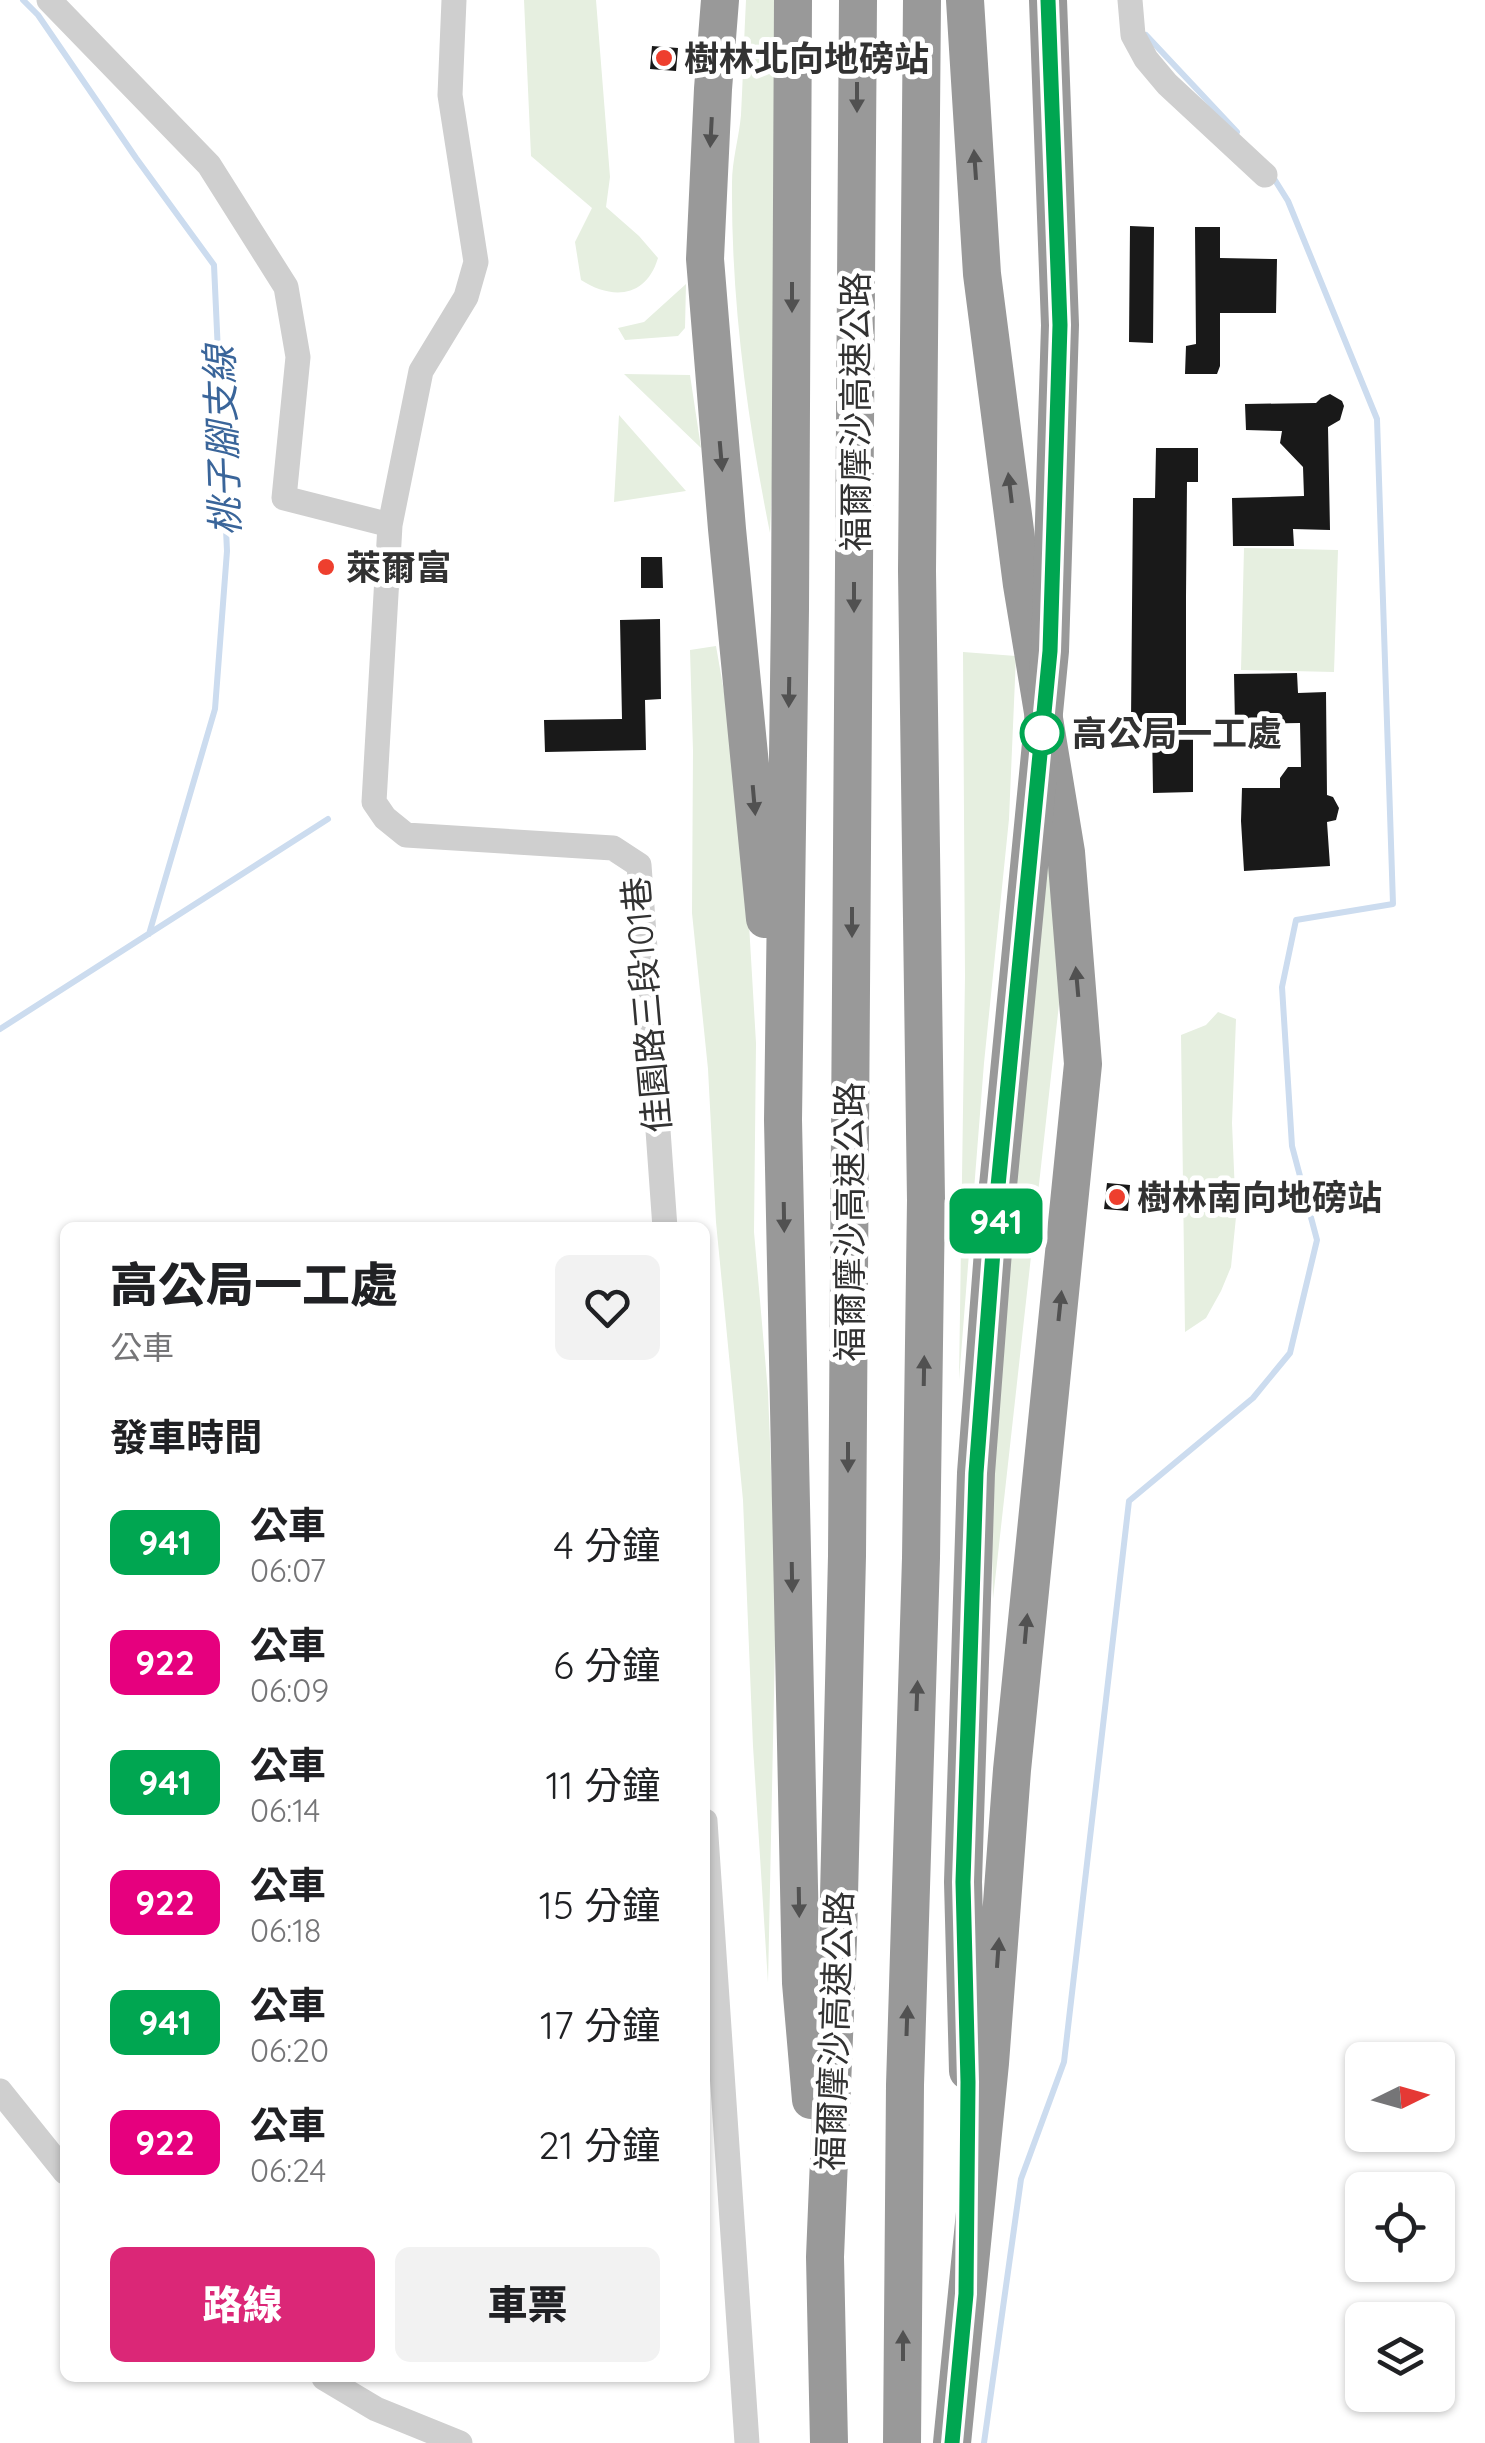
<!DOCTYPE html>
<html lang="zh-TW">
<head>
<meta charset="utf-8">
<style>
	:root { --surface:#fff; --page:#f2f2f2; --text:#202124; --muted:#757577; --accent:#db2777 }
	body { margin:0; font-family:Quicksand,"Noto Sans TC",sans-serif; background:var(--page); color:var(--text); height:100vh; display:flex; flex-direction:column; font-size:38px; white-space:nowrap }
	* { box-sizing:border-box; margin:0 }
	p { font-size:32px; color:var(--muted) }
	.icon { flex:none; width:55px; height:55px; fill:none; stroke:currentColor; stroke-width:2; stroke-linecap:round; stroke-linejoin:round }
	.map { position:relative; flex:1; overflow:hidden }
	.panel { position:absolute; left:60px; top:1222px; width:650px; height:1160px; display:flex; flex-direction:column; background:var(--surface); border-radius:15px; box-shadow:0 2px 8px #0004 }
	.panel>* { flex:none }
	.badge { padding:0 20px; border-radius:15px; font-size:35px; line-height:65px }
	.needle { width:65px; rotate:85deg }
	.controls { position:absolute; left:1345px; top:2042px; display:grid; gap:20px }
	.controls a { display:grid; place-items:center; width:110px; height:110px; border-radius:15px; background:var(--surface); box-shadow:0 2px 8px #0004; font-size:50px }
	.map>.badge { position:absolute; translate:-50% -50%; box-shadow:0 0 0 5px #fff }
	h2 { padding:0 50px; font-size:38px; line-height:90px }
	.round { display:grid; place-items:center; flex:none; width:105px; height:105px; border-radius:15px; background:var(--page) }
	.head { display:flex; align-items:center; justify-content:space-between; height:170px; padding:0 50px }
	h1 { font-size:48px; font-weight:800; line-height:75px }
	.cta { display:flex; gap:20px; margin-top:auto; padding:20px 50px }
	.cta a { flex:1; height:115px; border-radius:15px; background:var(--accent); color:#fff; font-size:40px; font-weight:800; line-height:115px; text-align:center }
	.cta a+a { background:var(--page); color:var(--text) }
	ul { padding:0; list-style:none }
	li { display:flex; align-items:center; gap:30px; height:120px; padding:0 50px }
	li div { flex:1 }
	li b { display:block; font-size:38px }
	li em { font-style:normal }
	li .badge { min-width:110px; font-weight:700; text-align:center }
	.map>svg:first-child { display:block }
	.green { fill:#e6efe0 }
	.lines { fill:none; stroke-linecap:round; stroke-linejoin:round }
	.stream { stroke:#ccdcef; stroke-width:6 }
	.building { fill:#191919 }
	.minor { stroke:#cfcfcf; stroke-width:25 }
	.highway { stroke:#999; stroke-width:38 }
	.highway-bridge { stroke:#999; stroke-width:38 }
	.oneway { fill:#515151 }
	.line-casing { stroke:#fff; stroke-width:22 }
	.line { stroke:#00a651; stroke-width:15 }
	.poi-dot { fill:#ee3f2e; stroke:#fff; stroke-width:4 }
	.stop-dot { fill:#fff; stroke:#00a651; stroke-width:5 }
	.labels { text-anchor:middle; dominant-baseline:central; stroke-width:10; stroke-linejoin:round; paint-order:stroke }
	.poi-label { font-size:35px; font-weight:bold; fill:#323232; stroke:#fff; text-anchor:start }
	.street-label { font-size:35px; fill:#323232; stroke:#fff }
	.stop-label { font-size:35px; font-weight:bold; fill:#323232; stroke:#fff; text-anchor:start }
	.water-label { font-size:38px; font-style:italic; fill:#3a659a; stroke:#fff }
</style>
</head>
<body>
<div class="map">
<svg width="1485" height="2443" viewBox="0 0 1485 2443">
	<rect width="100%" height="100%" fill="#fff"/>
	<path class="green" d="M524,0H596L610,177L606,207L639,236L658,258C646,298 612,300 581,280L575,242L592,208L531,156Z
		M746,0H777L775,419L770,533C747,418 731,301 732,183C732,160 739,138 741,115C743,77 744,38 746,0Z
		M686,284L685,328L678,336L625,340L618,328L644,322Z
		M624,374L690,375L701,448Z
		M619,415L686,491L614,502Z
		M1244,548L1338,550L1334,672L1241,670Z
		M716,646L727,709L748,907L756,1043L754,1232L768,1392L776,1596L768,1983L753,1746L743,1500L716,1222L708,1069L692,913L693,751L690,650Z
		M963,652L1016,656L1009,819L984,1063L959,1380L965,976Z
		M1046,831L1063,968L993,1599L990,1441Z
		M1218,1012L1236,1019L1232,1123L1236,1217L1231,1267L1221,1291L1206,1318L1185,1332L1181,1035L1206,1025Z"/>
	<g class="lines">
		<path class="stream" d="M23,0L38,15L136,158L214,265L227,551L215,709L149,934
			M1146,35L1237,132
			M0,1029L328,819
			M984,2443L1021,2179L1064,2062L1129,1501L1253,1398L1290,1353L1317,1240L1292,1146L1282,987L1296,920L1393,904L1377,419L1288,201L1273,177"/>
	</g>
	<path class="building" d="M652,46L678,48L676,71L650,69Z
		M1130,226L1154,227L1153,343L1129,342Z
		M1195,227H1220V258L1277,259L1276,313H1220V366L1217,374H1185L1186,346L1196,344Z
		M1330,394L1342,401L1344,406L1340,420L1328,427L1330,530L1293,529L1294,546H1233L1232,498L1304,496L1303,467L1280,443L1282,431L1246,430L1245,404L1316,403L1321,398Z
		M1156,448H1198V482H1187L1186,597V735L1193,734V792L1153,793L1152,722H1131L1133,498H1155Z
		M641,557H662L663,588H641Z
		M660,619L661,699L645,700L646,750L545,752L544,720L622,719L620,620Z
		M1297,673L1298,693L1326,692L1327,795L1333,797L1339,808L1336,820L1327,822L1330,866L1244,871L1241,821L1242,788H1280V778L1288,767H1301L1300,723L1235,724L1234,674Z
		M1107,1183L1130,1185L1128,1211L1104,1209Z"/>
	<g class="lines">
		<path class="minor" d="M49,0L209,165L286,287L298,357L284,498L390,525
			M454,0L450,95L476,262L466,297L421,371L390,525L374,802L385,818L406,835L613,848L639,865L665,1228
			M1130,0L1133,35L1146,59L1167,84L1265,175
			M705,1821L747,2443
			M0,2091L65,2172
			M324,2378L376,2409L460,2443"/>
		<path class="highway" d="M720,0L713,89L705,259L727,529L765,919
			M793,0L790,609L783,1120L801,1983L811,2100
			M968,2071L963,1882L976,1473L998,1186
			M829,2443L825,2257L838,1939L847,1556L858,0
			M902,2443L905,2085L921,1558L926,1200L917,571L922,0
			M952,2443L990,2063L1012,1770L1083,1064L1066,852L1022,585L982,274L965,0"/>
		<path class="highway-bridge" d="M998,1186L1050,651L1060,325L1048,0"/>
	</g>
	<defs><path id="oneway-solid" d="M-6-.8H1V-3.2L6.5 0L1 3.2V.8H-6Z" transform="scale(2.5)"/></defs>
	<g class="oneway">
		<use href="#oneway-solid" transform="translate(857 97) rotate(90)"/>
		<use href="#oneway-solid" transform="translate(711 132) rotate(93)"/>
		<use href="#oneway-solid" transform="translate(975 165) rotate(-94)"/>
		<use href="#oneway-solid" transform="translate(792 297) rotate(90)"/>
		<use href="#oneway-solid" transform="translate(721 456) rotate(85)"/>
		<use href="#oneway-solid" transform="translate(1010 488) rotate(-97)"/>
		<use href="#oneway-solid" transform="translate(854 597) rotate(90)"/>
		<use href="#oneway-solid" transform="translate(789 692) rotate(91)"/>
		<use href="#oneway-solid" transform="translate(754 800) rotate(85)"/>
		<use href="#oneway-solid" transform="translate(852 922) rotate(90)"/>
		<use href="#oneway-solid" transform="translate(1077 982) rotate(-95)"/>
		<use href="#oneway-solid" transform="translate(784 1217) rotate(89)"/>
		<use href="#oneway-solid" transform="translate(1060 1306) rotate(-84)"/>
		<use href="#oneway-solid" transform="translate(924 1371) rotate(-89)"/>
		<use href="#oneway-solid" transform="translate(848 1457) rotate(90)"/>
		<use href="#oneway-solid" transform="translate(792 1577) rotate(89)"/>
		<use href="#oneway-solid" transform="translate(1026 1629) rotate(-85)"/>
		<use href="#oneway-solid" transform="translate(917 1696) rotate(-88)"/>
		<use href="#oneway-solid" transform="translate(799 1902) rotate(89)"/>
		<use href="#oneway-solid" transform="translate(998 1953) rotate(-86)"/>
		<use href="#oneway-solid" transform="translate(907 2021) rotate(-88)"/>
		<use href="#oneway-solid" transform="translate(903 2346) rotate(-90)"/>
	</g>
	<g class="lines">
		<g class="line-casing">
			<path id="line" d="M952,2443L966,2294L968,2082L963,1882L976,1473L998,1186L1050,651L1060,325L1048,0"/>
		</g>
		<use href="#line" class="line"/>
	</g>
	<g class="poi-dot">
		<circle cx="664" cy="58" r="10"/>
		<circle cx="326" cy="567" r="10"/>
		<circle cx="1117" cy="1197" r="10"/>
	</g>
	<circle class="stop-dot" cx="1042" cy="733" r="20"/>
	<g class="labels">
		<g class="poi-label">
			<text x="684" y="58">樹林北向地磅站</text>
			<text x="346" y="567">萊爾富</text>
			<text x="1137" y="1197">樹林南向地磅站</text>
		</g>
		<g class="street-label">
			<text transform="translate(855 412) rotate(-90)">福爾摩沙高速公路</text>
			<text transform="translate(646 1005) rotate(-95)">佳園路三段101巷</text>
			<text transform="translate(849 1222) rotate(-90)">福爾摩沙高速公路</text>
			<text transform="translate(834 2031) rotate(-88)">福爾摩沙高速公路</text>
		</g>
		<g class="stop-label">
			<text x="1072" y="733">高公局一工處</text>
		</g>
		<g class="water-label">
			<text transform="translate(222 441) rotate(-92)">桃子腳支線</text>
		</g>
	</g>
</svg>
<div class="controls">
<a><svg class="needle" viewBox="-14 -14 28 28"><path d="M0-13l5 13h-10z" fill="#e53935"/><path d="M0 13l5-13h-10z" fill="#757577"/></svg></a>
<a><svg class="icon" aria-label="locate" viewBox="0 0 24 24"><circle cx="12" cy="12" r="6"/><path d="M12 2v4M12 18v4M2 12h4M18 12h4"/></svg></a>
<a><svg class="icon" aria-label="layers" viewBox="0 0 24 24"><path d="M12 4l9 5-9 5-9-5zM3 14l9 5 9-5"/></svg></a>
</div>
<b class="badge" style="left:996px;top:1221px;background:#00a651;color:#fff">941</b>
<section class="panel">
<div class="head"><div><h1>高公局一工處</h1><p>公車</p></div><a class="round"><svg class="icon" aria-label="heart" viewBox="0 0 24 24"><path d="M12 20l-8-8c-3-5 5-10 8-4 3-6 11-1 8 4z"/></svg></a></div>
<h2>發車時間</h2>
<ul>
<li><span class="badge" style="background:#00a651;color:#fff">941</span><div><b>公車</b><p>06:07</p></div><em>4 分鐘</em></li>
<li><span class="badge" style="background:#e6007e;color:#fff">922</span><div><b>公車</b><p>06:09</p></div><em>6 分鐘</em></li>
<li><span class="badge" style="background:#00a651;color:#fff">941</span><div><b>公車</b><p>06:14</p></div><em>11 分鐘</em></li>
<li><span class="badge" style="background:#e6007e;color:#fff">922</span><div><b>公車</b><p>06:18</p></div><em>15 分鐘</em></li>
<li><span class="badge" style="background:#00a651;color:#fff">941</span><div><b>公車</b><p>06:20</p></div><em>17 分鐘</em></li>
<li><span class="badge" style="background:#e6007e;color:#fff">922</span><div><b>公車</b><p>06:24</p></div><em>21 分鐘</em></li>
</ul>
<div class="cta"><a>路線</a><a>車票</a></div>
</section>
</div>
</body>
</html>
